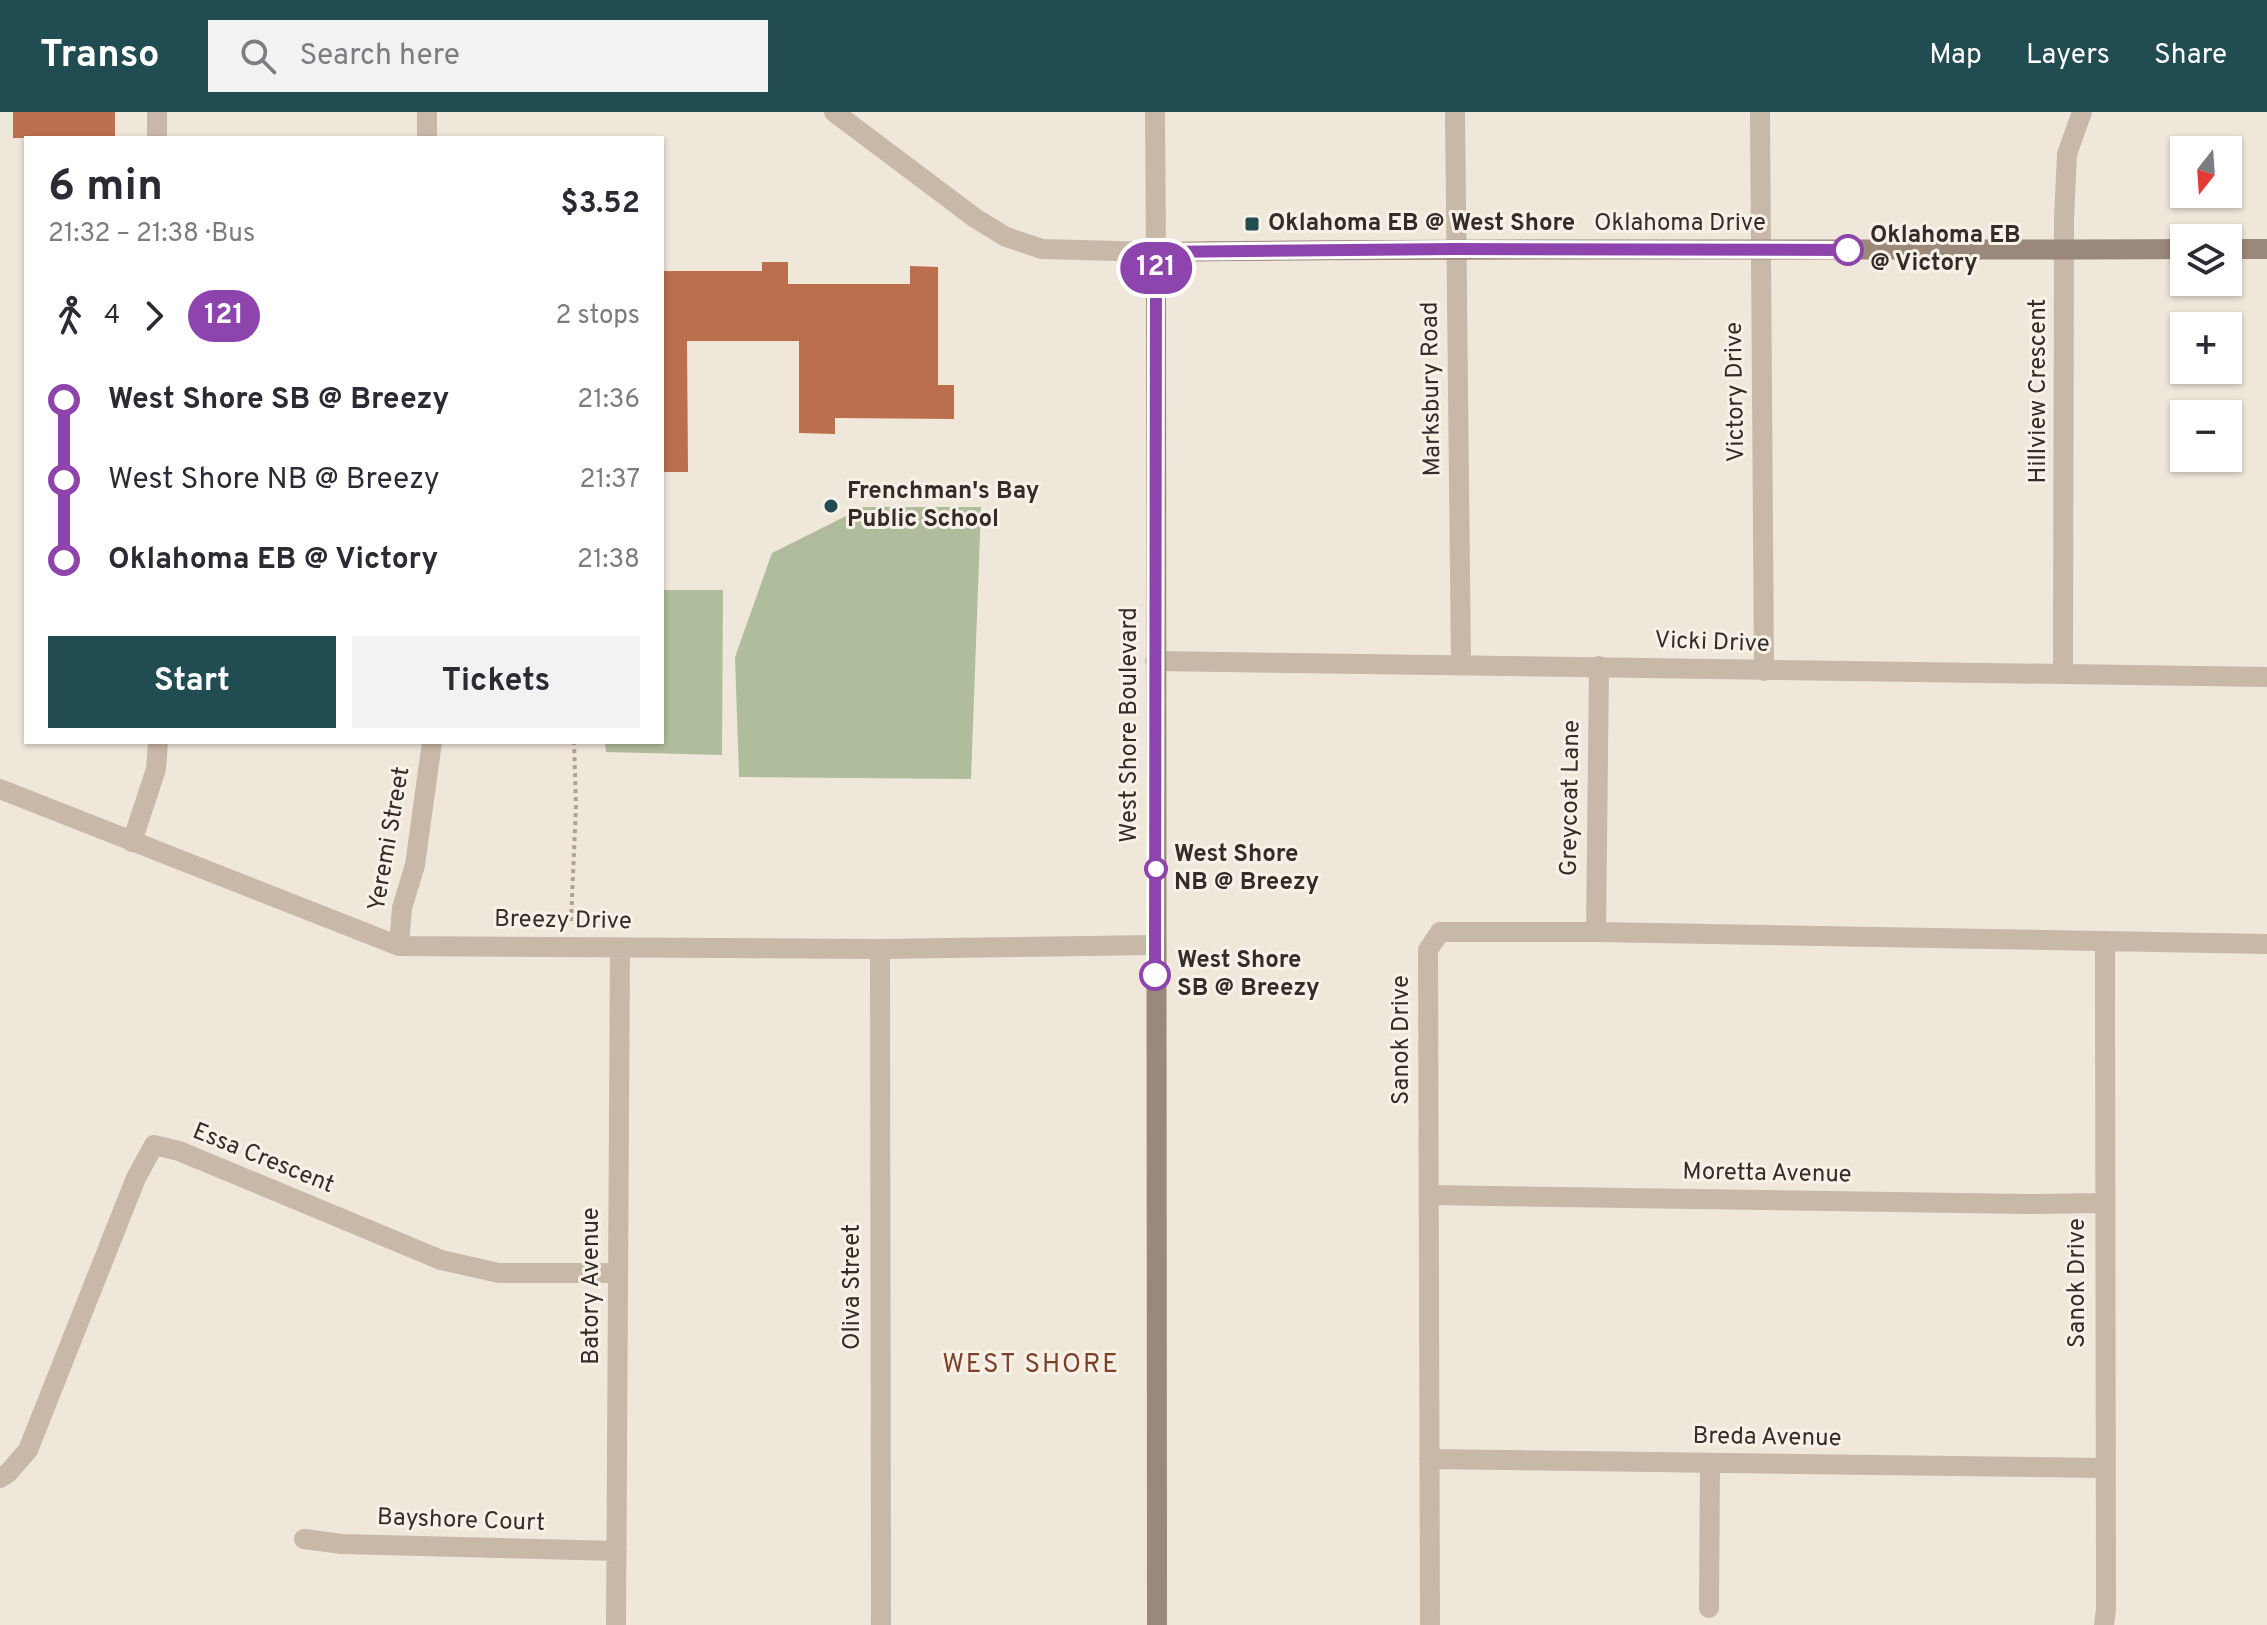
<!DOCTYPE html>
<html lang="en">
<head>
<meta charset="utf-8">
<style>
	:root { --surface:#fff; --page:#f2f2f3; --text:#2b2b33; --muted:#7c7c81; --accent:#204c52 }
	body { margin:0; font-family:Overpass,sans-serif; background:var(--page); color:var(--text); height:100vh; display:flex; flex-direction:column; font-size:30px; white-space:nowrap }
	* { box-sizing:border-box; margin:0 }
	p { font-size:26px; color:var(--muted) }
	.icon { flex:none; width:44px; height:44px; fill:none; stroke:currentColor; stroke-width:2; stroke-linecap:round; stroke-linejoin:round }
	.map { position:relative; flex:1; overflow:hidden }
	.details { position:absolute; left:24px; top:24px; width:640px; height:608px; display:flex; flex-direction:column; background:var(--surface); border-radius:0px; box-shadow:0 2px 6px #0004 }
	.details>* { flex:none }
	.badge { padding:0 16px; border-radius:26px; font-size:28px; line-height:52px }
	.needle { width:52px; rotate:197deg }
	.tools { position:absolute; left:2170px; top:24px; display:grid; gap:16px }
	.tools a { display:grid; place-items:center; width:72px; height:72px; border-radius:0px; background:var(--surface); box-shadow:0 2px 6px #0004; font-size:40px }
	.map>.badge { position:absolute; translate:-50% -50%; box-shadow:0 0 0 4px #fff }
	.legs { display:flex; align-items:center; gap:12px; height:88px; padding:0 24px; font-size:26px }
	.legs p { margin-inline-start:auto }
	.overview { display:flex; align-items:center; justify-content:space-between; height:136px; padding:0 24px }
	h1 { font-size:44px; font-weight:700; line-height:60px }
	.primary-button { display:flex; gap:16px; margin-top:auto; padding:16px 24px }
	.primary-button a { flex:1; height:92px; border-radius:0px; background:var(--accent); color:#fff; font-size:32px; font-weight:700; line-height:92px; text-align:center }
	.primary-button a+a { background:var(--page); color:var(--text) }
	ul { padding:0 24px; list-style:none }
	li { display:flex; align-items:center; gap:28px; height:80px; font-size:30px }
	li i { display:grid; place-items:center; width:12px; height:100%; margin:0 10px; background:currentColor }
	li i::after { content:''; width:20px; height:20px; margin:-10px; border:6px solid; border-radius:50%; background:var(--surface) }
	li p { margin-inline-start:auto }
	li:first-child i { background:linear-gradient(#0000 50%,currentColor 0) }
	li:last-child i { background:linear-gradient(currentColor 50%,#0000 0) }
	header { display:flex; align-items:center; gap:48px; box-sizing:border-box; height:112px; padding:0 40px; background:var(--accent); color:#fff }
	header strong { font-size:38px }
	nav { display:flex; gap:44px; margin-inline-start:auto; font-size:28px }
	.search { width:560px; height:72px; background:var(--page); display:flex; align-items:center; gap:20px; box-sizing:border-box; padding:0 28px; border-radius:0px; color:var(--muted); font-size:30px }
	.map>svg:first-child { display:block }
	.green { fill:#b0bd9c }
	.building { fill:#bc6f4c }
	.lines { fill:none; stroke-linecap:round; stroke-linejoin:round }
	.path { stroke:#b2a292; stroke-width:4; stroke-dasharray:4 4; stroke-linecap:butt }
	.street { stroke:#c7b8a8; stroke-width:20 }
	.secondary { stroke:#9a887a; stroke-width:20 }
	.line-1-casing { stroke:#fff; stroke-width:18 }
	.line-1 { stroke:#8e44ad; stroke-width:12 }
	.poi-dot { fill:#204c52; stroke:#f8f1e7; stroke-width:3 }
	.stop-1-dot { fill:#fff; stroke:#8e44ad; stroke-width:4 }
	.labels { text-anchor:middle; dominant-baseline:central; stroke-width:6; stroke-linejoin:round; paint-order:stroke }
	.poi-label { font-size:24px; font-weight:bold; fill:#342c28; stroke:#f8f1e7; text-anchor:start }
	.street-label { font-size:24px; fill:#342c28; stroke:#f8f1e7 }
	.stop-label { font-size:24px; font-weight:bold; fill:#342c28; stroke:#f8f1e7; text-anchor:start }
	.neighbourhood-label { font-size:26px; letter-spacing:2px; fill:#7d4127; stroke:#f8f1e7 }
</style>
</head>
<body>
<header>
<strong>Transo</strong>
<div class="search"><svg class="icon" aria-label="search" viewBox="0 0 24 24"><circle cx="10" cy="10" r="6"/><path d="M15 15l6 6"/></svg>Search here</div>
<nav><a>Map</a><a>Layers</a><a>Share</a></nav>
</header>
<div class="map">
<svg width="2267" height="1513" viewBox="0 0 2267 1513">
	<rect width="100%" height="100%" fill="#f0e7db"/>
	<path class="green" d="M864,395H981L971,667L739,665L735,545L772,441Z
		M662,478H723L722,643L606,640L605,630H662Z"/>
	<path class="building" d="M13,0H115V26H13Z
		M762,150H788V172H910V154L938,155V273H954V307L835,306V322L799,321V229H687L688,360H662V159H762Z"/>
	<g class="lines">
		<path class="path" d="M571,809L576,694L574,630"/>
		<path class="street" d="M157,0V26
			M427,0V26
			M834,0L975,106L1006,125L1042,137L1156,140L1155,0
			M1455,0L1461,553
			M1760,0L1764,559
			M1155,549L2267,565
			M2063,561L2064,107L2067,42L2082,0
			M0,677L399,834L880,837L1155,833
			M132,730L156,657L158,630
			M1596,820L1599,554
			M399,834L402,796L415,753L432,630
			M880,837L881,1513
			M1429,1083L2026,1092L2104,1091
			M1429,1347L2104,1356
			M0,1366L8,1361L28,1338L136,1066L154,1033L179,1039L441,1148L499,1161H617
			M304,1427L342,1432L617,1439
			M1709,1496L1710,1351
			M616,1513L620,836
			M1430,1513L1428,838L1440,820H1596L2267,832
			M2104,1513L2106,1497L2105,829"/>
		<path class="secondary" d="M2228,137H2267
			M1157,1513L1156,140C1499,135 1841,139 2184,137"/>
	</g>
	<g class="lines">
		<g class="line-1-casing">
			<path id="line-1" d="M1155,863L1156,140L1455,137L1848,138"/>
		</g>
		<use href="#line-1" class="line-1"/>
	</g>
	<g class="poi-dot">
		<rect x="1244" y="104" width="16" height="16" rx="4"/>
		<circle cx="831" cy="394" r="8"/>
	</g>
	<g class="stop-1-dot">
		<circle cx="1848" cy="138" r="14"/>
		<circle cx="1156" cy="757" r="10"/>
		<circle cx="1155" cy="863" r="14"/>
	</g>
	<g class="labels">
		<g class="poi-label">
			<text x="1268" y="112">Oklahoma EB @ West Shore</text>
			<text x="847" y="380">Frenchman's Bay<tspan x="847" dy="28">Public School</tspan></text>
		</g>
		<g class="street-label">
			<text x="1680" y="112">Oklahoma Drive</text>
			<text transform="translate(1432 277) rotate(-91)">Marksbury Road</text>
			<text transform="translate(2039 279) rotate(-90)">Hillview Crescent</text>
			<text transform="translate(1736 280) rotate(-91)">Victory Drive</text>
			<text transform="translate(1712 531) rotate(2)">Vicki Drive</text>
			<text transform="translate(1130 613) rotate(-90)">West Shore Boulevard</text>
			<text transform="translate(1571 686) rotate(-89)">Greycoat Lane</text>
			<text transform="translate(390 727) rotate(-80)">Yeremi Street</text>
			<text transform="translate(563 809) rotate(1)">Breezy Drive</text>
			<text transform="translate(1402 928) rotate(-90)">Sanok Drive</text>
			<text transform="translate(263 1047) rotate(22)">Essa Crescent</text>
			<text transform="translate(1767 1062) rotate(1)">Moretta Avenue</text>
			<text transform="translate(2078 1171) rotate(-90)">Sanok Drive</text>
			<text transform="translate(592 1174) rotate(-90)">Batory Avenue</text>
			<text transform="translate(853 1175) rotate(-90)">Oliva Street</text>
			<text transform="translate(1767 1326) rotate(1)">Breda Avenue</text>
			<text transform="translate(461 1409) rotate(2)">Bayshore Court</text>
		</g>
		<g class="stop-label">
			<text x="1870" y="124">Oklahoma EB<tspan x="1870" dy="28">@ Victory</tspan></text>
			<text x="1174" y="743">West Shore<tspan x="1174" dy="28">NB @ Breezy</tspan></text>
			<text x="1177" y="849">West Shore<tspan x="1177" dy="28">SB @ Breezy</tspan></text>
		</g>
		<g class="neighbourhood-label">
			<text x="1031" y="1253">WEST SHORE</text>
		</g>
	</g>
</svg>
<div class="tools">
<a><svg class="needle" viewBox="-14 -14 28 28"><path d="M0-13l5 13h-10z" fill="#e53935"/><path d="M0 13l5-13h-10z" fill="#7c7c81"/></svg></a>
<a><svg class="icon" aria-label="layers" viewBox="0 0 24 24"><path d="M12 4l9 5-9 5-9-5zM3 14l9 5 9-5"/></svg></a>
<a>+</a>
<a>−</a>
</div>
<b class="badge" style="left:1156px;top:156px;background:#8e44ad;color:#fff">121</b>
<section class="details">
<div class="overview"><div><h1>6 min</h1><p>21:32 – 21:38 · Bus</p></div><b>$3.52</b></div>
<div class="legs"><svg class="icon" aria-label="walk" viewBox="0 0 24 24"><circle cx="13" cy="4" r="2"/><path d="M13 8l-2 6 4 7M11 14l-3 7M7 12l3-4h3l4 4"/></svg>4<svg class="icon" aria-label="forward" viewBox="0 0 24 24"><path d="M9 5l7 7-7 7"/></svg><b class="badge" style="background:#8e44ad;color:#fff">121</b><p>2 stops</p></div>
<ul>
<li><i style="color:#8e44ad"></i><b>West Shore SB @ Breezy</b><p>21:36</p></li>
<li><i style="color:#8e44ad"></i><span>West Shore NB @ Breezy</span><p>21:37</p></li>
<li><i style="color:#8e44ad"></i><b>Oklahoma EB @ Victory</b><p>21:38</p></li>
</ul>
<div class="primary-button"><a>Start</a><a>Tickets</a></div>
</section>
</div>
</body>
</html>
